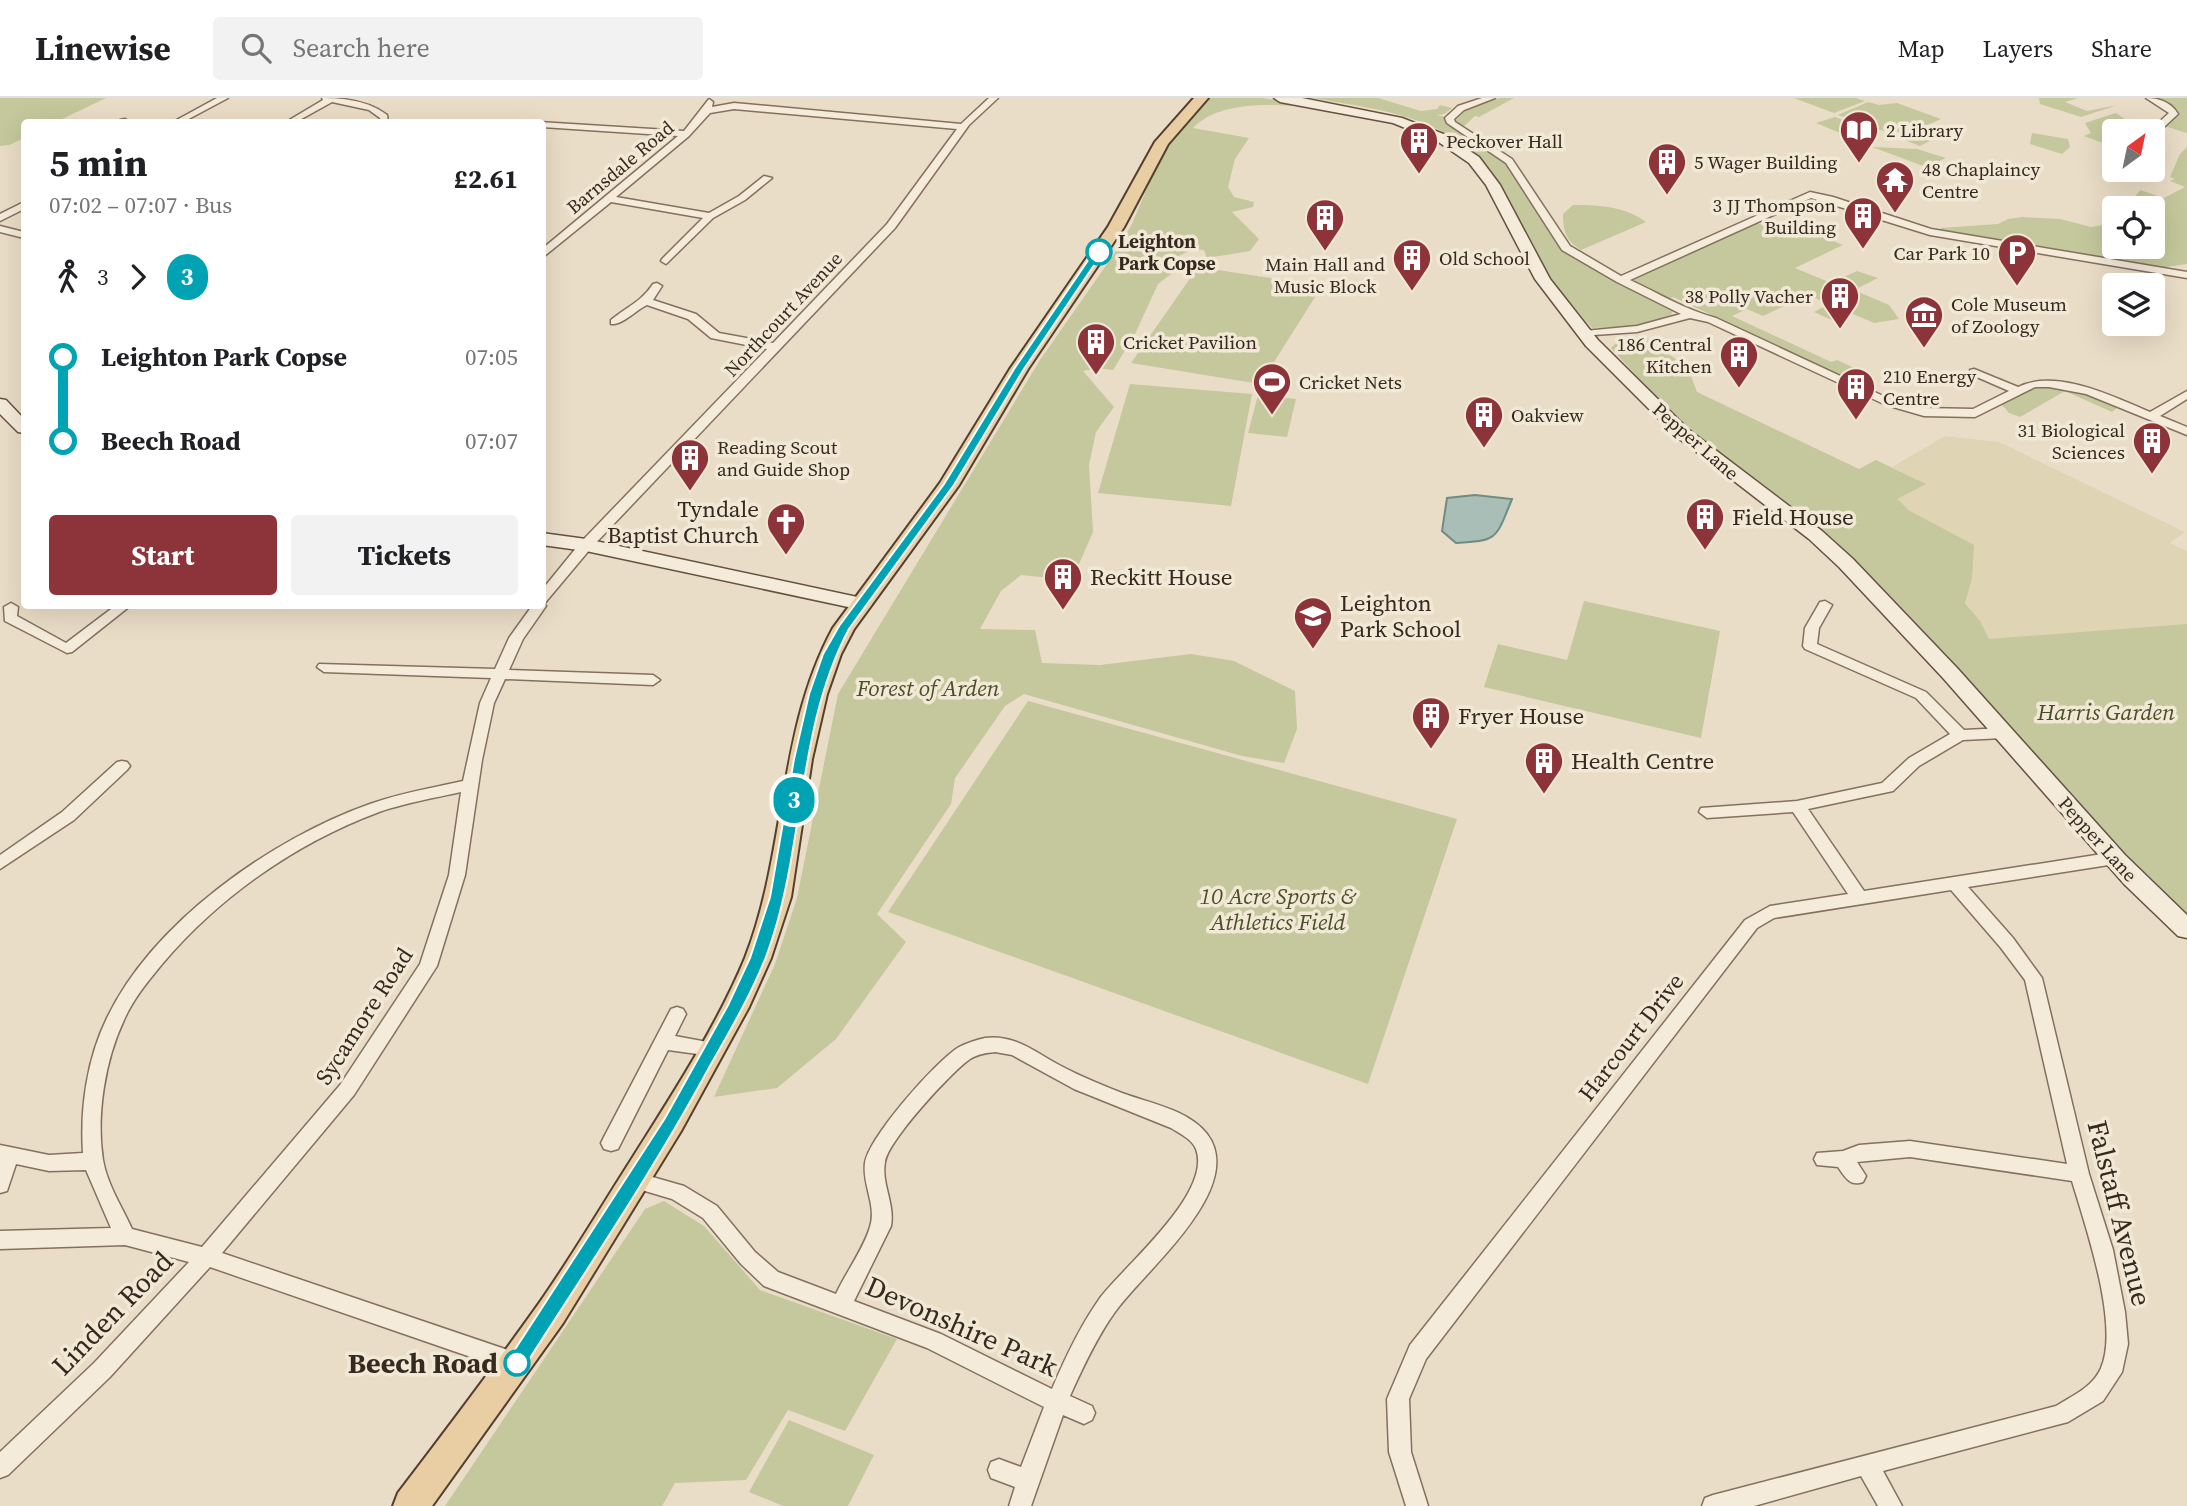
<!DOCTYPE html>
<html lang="en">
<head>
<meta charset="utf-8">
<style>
	:root { --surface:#fff; --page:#f2f2f2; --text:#202124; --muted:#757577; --line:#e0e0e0; --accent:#8d343b }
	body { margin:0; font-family:"Source Serif 4",serif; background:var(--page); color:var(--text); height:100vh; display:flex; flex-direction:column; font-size:26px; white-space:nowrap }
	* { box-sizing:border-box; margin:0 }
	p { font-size:23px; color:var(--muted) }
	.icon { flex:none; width:38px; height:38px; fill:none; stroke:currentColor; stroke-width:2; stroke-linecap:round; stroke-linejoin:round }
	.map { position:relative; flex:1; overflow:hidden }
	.details { position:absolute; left:21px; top:21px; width:525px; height:490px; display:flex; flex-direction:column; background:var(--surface); border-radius:7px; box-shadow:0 7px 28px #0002 }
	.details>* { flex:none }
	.badge { padding:0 14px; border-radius:23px; font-size:24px; line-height:46px }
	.needle { width:46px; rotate:33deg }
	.tools { position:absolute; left:2102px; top:21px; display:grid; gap:14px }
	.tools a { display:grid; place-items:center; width:63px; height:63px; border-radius:7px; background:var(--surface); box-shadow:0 7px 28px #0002; font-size:35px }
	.map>.badge { position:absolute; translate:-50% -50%; box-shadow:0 0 0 4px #fff }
	.legs { display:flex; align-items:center; gap:10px; height:77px; padding:0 28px; font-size:23px }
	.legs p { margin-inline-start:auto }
	.headline { display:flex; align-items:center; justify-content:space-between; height:119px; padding:0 28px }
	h1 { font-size:38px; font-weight:700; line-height:52px }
	.cta { display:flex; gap:14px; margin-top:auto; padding:14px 28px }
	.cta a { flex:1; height:80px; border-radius:7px; background:var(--accent); color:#fff; font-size:28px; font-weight:700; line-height:80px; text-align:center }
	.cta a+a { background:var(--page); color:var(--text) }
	ul { padding:0 28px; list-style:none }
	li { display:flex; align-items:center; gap:24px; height:84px; font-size:26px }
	li i { display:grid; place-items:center; width:10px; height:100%; margin:0 9px; background:currentColor }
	li i::after { content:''; width:18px; height:18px; margin:-9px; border:5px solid; border-radius:50%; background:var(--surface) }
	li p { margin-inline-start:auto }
	li:first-child i { background:linear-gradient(#0000 50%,currentColor 0) }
	li:last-child i { background:linear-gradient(currentColor 50%,#0000 0) }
	header { display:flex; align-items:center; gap:42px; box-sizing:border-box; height:98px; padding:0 35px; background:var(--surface); border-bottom:2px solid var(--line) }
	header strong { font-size:33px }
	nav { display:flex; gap:38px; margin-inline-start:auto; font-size:24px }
	.search { width:490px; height:63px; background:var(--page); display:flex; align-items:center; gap:18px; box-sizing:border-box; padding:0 24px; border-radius:7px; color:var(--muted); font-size:26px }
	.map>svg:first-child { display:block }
	.farmland { fill:#dfd5b5 }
	.green { fill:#c5c79c }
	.water { fill:#a8beb6; stroke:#6f8c83; stroke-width:2 }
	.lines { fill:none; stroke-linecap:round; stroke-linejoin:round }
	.street-casing { stroke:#84705e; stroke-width:3 }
	.secondary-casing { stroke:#665141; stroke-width:3 }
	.primary-casing { stroke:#523f32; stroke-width:4 }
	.street { fill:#f5ebda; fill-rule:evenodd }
	.secondary { fill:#f5ebda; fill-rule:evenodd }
	.primary { fill:#e9cea3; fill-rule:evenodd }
	.line-1 { fill:#00a3b4; stroke:#fff; stroke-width:2 }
	.stop-1-dot { fill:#fff; stroke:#00a3b4; stroke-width:3.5 }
	.labels { text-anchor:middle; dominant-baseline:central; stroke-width:7; stroke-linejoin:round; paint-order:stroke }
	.far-poi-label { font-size:19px; fill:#362920; stroke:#f2e8d6; text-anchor:start }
	.far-street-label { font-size:19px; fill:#362920; stroke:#f2e8d6 }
	.far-stop-label { font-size:19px; font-weight:bold; fill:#362920; stroke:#f2e8d6; text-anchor:start }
	.poi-label { font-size:23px; fill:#362920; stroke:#f2e8d6; text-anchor:start }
	.park-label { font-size:23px; font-style:italic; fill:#495029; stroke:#f2e8d6 }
	.street-label { font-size:23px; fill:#362920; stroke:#f2e8d6 }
	.near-street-label { font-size:28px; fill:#362920; stroke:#f2e8d6 }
	.near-stop-label { font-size:28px; font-weight:bold; fill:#362920; stroke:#f2e8d6; text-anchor:end }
</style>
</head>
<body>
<header>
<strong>Linewise</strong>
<div class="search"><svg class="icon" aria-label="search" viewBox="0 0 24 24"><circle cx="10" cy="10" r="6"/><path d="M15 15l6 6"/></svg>Search here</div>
<nav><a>Map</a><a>Layers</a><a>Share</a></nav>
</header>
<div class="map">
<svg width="2187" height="1408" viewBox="0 0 2187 1408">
	<rect width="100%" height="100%" fill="#eaddc7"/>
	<path class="farmland" d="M1945,338L1999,344L2185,434L2170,445L2187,453V526L1989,542L1910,413L1896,401L1925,386L1892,369Z"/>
	<path class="green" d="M0,0H106L56,24H24V40L9,47L0,48Z
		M1210,0H1263L1324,11C1283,6 1221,0 1193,30L1249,40L1235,61L1228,89L1234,99L1254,104L1253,109L1232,114L1259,141L1250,153L1207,160L1204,152L1194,151L1174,160L1175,173L1158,186L1135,236L1113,272L1098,270L1083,273L1114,309L1096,334L1089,367L1093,434L1072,482L1021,477L1001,493L980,531L1035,532L1042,565L1100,567L1191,556L1234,563L1295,593L1297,631L1284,665L1242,658L1024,596L1005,608L955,680L951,706L877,816L906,844L836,941L777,990L714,999L775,866L797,800L838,596L1040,262L1114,156L1132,126L1166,45Z
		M1312,0H1378L1421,13L1437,11L1440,7L1452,10L1444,16L1437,17L1449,20L1509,63L1566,150L1621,182L1752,123L1797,140L1811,134L1843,147L1795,170L1831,185L1857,173L1878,180L1854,192L1889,207L1899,221L1874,225L1853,216L1836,224L1814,214L1829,206L1808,197L1763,218L1747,211L1732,218L1831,264L1837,262L1861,273L1847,280L1673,199L1668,202L1676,207L1671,217L1639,228L1592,230C1572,207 1552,185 1537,158C1518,125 1505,84 1477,57C1432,16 1369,10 1312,0Z
		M1500,0H1514L1479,19L1475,18L1461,31L1457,27L1455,18L1460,14Z
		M1794,0H1856L1865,3L1834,15Z
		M2039,0H2078L2065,4L2087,13L2118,7L2081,19L2040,6Z
		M2150,0H2187V35L2161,27L2174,15L2171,11Z
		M1868,4L1879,7L1897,5L1941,21C1893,43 1884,34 1838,17Z
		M2116,15L2141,32L2114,33V49L2084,38L2091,35L2085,25Z
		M1835,19L1880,36L1857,42L1816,25Z
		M1936,27L1951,32L1920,48L1891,37L1922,32Z
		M2032,35L2068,41L2070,49L2062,56L2030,46Z
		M1872,49L1917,51L1946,60L1926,69Z
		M2187,49V166L2160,170L1943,133L1940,130L1998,126L2008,121L2022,119L2060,121L2091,129L2108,126L2114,115V149H2152V110H2127L2140,92L2164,100L2185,89L2170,83L2175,81L2170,79L2180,56Z
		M1573,107C1598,107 1625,108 1646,124L1581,152C1566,143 1563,133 1563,116Z
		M1198,169L1322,188L1260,286L1131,265Z
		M1644,238L1688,270L1697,294L1859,371L1876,362L1926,386L1897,401L1910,413L1974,447L1972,480L1965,505L1980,523L1989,541L2187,526V820L2128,761L2010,628L1931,545L1740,373L1672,317L1611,250L1618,243Z
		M1130,286L1252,296L1231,408L1098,395Z
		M2041,288C2065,291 2101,290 2117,310L2112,314L2065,293L2020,319L2009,315L2002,307L2025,293Z
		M1258,297L1296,301L1287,339L1248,335Z
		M1584,503L1720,533L1701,640L1484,589L1498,546L1567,562Z
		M1028,603L1457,721L1368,986L888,814Z
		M664,1103L704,1128L760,1192L897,1241L845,1333L788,1312L746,1382L675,1385L662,1408H445L645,1111Z
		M789,1322L874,1357L848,1408H783L749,1394Z"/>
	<path class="water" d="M1475,397L1512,401C1496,440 1499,443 1456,445L1442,433L1447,400Z"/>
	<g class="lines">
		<g class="street-casing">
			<path id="street" d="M217,0H228L183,24H173Z
				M322,0C345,0 369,3 387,17L388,24H380V20L369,12L332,4L296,24H286L323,2Z
				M989,0H998L969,27L895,130L591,450L544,506L546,508L523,541L509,572L653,577L660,582L653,587L505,581L494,605L482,662L465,777L437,868L354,997L222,1155L517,1255L525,1258L528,1265L525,1272L517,1275L210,1169L110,1279L8,1377L0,1380V1354L94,1265L189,1164L125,1147L0,1151V1133L111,1130L86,1072L49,1073L16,1066L7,1093L0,1095V1047L49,1057L83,1055C80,1010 87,961 107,920C153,824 271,741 370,706C400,695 432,690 463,683L480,605L491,580L324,574L317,569L319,566L495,571L509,540L532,508H542V492L581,444L767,251L711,240L688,221L647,207C636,212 623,227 611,226V222C628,208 641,204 653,186L657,185L662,188L653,202L696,216L719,235L773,245L887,126L957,31L734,11L710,15L689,38L616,99L709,115L739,98L764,78L772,80L745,102L713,120L666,166L661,163L662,161L703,120L611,104L542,160V151L678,38L542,29V24H539L684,33L709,1L713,4L712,9L734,5L961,26ZM461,694L449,777L420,866L340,987L202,1149L132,1131C122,1109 107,1086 103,1062C96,1018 105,962 124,922C133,901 149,882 163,865C220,798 296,745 379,714C405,705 434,700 461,694Z
				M1482,0H1495L1464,12L1454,21L1455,24L1512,61L1570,148L1621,178L1810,94L1833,99L1931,131L2187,174V180L1930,137L1811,100L1630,182C1658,195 1686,212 1716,220L1894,303L1924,310L1973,311L2009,293L1970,276V272L1974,271L2018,289C2057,270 2114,299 2150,314L2187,293V301L2160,318L2187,329V337L2086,296L2049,289H2035L1975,319L1924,318L1886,307L1708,224L1690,220L1637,234L1580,238L1578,236L1584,233L1637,228L1681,216L1617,184L1562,152L1506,65L1447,25L1445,20L1458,8Z
				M2146,0C2159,0 2171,4 2178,16L2164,29H2158V25L2169,15Z
				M125,21L129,24H119L120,22Z
				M24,104V111L0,123V116Z
				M0,128L24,134V140L0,134Z
				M1825,503L1832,507L1819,530L1817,546L1926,594L1964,632L2004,630L2012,635L2004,640L1963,642L1919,668L1893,693L1808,711L1864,793L2115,754L2121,756L2123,760L2121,764L2115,766L1968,789L2013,840L2042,880L2089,1076L2113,1152L2125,1214L2128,1246L2122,1274L2103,1303L2068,1324L1883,1373L1902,1408H1878L1861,1378L1754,1408H1702L1705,1400L1713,1397L2056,1308C2072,1298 2093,1289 2101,1270C2120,1227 2085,1127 2072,1083L1910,1059L1857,1064L1866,1078L1863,1084C1850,1089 1845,1079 1838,1069L1817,1067L1814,1061L1817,1055L1843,1053L1859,1047L1910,1043L2067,1066L2025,882L2001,850L1951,792L1774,820L1757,830L1426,1261L1409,1301L1411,1354L1428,1408H1406L1389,1354L1387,1301L1410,1247L1745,822L1770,808L1848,796L1793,714L1707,720L1699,714L1701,710L1797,703L1882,685L1909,660L1950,636L1916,600L1805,551L1803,548L1805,530L1820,504Z
				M11,505L18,509L17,518L66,545L115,508H130L72,554L67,555L5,523L4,509Z
				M122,663L127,664L130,668L127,672L74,722L0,771V757L62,714L117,664Z
				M677,909L683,911L686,916L675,938L718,946L721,951L718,956L712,958L668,952L618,1051L611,1053L604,1051L601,1045L604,1039L671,911Z
				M985,940C1016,936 1037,956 1063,969C1082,979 1102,987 1122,995C1149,1005 1189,1012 1207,1036C1248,1090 1143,1174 1115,1214C1097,1239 1083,1269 1070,1298L1092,1308L1095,1315L1092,1322L1084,1326L1063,1317L1031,1408H1009L1015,1389L991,1380L988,1372L991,1364L999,1361L1021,1369L1044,1309L927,1250L764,1188L741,1166L703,1120L672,1101L628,1088L625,1082L628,1076L635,1074L684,1088L717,1108L755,1154L778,1174L836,1196C846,1174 863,1152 870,1129C877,1107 862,1087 865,1065C869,1039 936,963 959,949C967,945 976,942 985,940ZM995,954L1012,957L1074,991L1171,1030C1179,1035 1192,1041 1196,1051C1213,1095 1124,1168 1100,1200C1080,1228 1065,1260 1052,1291L941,1236L854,1203L891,1128C895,1105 881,1086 885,1064C888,1043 951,974 970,961C978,956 986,955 995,954Z"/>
		</g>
		<g class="secondary-casing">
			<path id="secondary" d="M1274,0H1302L1402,20L1446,37L1479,59L1500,87L1550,181L1598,242L1689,332L1822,433L1853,461L1958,571L2125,757L2187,817V840L2178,838L2125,787L1943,580L1839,469L1809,441L1677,339L1586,248L1535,181L1486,87L1469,65L1437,43L1393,25L1280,4Z
				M0,301L6,302L24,321V335L18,334L0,316Z
				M542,435L586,441L862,500L869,502L872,506L869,510L862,512L586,453L542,447Z"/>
		</g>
		<g class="primary-casing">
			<path id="primary" d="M1194,0H1208L1168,46L1124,129L1028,271L959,387L854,531L841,556L827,596L812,661L791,799L771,860L749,909L681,1033L563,1225L432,1408H393L398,1395C446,1332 494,1269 540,1204C572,1158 601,1109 631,1062C670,1000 717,928 745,860C787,753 777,633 833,530L940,385L1010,271L1108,129L1155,44Z"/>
		</g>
		<use href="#street" class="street"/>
		<use href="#secondary" class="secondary"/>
		<use href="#primary" class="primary"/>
	</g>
	<path class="line-1" d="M1095,152L1103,154L1024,271L954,387L849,531C795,633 806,753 766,859C751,897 730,933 710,968C654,1072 587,1171 523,1271L517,1274L510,1271L508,1265L510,1259L665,1020L728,907L750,860L770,799L794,661L809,596L823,556L839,528L944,386L1014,271Z"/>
	<defs>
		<g id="library-pin" transform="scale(2.0125)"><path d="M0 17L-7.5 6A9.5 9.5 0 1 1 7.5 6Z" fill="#8d343b" stroke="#f2e8d6"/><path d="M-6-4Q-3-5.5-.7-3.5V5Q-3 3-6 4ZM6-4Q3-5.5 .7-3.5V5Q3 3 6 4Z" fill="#fff"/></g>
		<g id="building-pin" transform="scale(2.0125)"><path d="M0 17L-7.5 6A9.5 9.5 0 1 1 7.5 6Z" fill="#8d343b" stroke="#f2e8d6"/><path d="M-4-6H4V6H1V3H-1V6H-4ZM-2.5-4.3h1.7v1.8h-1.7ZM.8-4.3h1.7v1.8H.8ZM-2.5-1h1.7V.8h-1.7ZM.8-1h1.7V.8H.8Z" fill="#fff"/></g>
		<g id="temple-pin" transform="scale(2.0125)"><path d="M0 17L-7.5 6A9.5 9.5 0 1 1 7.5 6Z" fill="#8d343b" stroke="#f2e8d6"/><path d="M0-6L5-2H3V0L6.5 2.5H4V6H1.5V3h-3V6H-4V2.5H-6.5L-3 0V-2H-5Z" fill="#fff"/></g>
		<g id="parking-pin" transform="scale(2.0125)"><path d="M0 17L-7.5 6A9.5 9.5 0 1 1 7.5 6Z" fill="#8d343b" stroke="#f2e8d6"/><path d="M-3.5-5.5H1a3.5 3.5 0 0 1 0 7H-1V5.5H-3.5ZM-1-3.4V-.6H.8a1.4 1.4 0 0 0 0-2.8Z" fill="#fff"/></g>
		<g id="museum-pin" transform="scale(2.0125)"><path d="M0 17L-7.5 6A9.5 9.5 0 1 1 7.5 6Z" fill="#8d343b" stroke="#f2e8d6"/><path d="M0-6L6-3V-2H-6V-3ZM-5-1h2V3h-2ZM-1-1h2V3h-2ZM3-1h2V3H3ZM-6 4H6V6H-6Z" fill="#fff"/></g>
		<g id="stadium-pin" transform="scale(2.0125)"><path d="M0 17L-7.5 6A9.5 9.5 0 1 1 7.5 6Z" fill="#8d343b" stroke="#f2e8d6"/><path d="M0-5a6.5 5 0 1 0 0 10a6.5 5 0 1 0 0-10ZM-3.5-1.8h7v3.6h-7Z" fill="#fff"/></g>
		<g id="church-pin" transform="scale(2.0125)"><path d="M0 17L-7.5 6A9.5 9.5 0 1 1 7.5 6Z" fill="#8d343b" stroke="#f2e8d6"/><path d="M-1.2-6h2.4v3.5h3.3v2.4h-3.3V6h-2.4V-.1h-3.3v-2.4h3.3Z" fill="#fff"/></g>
		<g id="school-pin" transform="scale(2.0125)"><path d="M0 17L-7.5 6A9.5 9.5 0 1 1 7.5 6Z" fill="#8d343b" stroke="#f2e8d6"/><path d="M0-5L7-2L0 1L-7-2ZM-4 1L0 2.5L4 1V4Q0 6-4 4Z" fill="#fff"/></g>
	</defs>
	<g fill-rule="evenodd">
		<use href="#library-pin" x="1859" y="32"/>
		<use href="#building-pin" x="1419" y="43"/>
		<use href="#building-pin" x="1667" y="64"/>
		<use href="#temple-pin" x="1895" y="82"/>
		<use href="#building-pin" x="1863" y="118"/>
		<use href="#building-pin" x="1325" y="120"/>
		<use href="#parking-pin" x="2017" y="155"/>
		<use href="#building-pin" x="1412" y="160"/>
		<use href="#building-pin" x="1840" y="198"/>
		<use href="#museum-pin" x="1924" y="217"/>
		<use href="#building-pin" x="1096" y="244"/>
		<use href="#building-pin" x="1739" y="257"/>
		<use href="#stadium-pin" x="1272" y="284"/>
		<use href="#building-pin" x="1856" y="289"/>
		<use href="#building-pin" x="1484" y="317"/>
		<use href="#building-pin" x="2152" y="343"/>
		<use href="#building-pin" x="690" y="360"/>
		<use href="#building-pin" x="1705" y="419"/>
		<use href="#church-pin" x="786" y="424"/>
		<use href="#building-pin" x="1063" y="479"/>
		<use href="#school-pin" x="1313" y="518"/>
		<use href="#building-pin" x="1431" y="618"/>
		<use href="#building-pin" x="1544" y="663"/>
	</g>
	<g class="stop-1-dot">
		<circle cx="1099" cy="154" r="12"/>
		<circle cx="517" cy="1265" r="12"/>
	</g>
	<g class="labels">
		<g class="far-poi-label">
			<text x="1886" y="32">2 Library</text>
			<text x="1446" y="43">Peckover Hall</text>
			<text x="1694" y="64">5 Wager Building</text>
			<text x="1922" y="71">48 Chaplaincy<tspan x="1922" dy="22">Centre</tspan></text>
			<text x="1836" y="107" text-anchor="end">3 JJ Thompson<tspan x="1836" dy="22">Building</tspan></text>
			<text x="1990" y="155" text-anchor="end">Car Park 10</text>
			<text x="1439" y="160">Old School</text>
			<text x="1325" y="166" text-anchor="middle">Main Hall and<tspan x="1325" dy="22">Music Block</tspan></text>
			<text x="1813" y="198" text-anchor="end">38 Polly Vacher</text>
			<text x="1951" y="206">Cole Museum<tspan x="1951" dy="22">of Zoology</tspan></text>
			<text x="1123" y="244">Cricket Pavilion</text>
			<text x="1712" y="246" text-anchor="end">186 Central<tspan x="1712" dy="22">Kitchen</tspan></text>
			<text x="1883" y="278">210 Energy<tspan x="1883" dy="22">Centre</tspan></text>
			<text x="1299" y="284">Cricket Nets</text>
			<text x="1511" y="317">Oakview</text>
			<text x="2125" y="332" text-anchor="end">31 Biological<tspan x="2125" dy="22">Sciences</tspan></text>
			<text x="717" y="349">Reading Scout<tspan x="717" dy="22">and Guide Shop</tspan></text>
		</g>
		<g class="far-street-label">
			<text transform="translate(620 69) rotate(-40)">Barnsdale Road</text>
			<text transform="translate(783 216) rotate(-47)">Northcourt Avenue</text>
			<text transform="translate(1696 343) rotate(41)">Pepper Lane</text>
			<text transform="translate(2098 741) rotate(48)">Pepper Lane</text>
		</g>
		<g class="far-stop-label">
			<text x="1118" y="143">Leighton<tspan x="1118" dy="22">Park Copse</tspan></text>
		</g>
		<g class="poi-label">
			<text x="759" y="411" text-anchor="end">Tyndale<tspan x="759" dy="26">Baptist Church</tspan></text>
			<text x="1732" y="419">Field House</text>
			<text x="1090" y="479">Reckitt House</text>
			<text x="1340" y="505">Leighton<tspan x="1340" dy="26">Park School</tspan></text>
			<text x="1458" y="618">Fryer House</text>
			<text x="1571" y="663">Health Centre</text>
		</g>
		<g class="park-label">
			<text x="928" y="590">Forest of Arden</text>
			<text x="2106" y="614">Harris Garden</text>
			<text x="1278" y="798">10 Acre Sports &amp;<tspan x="1278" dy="26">Athletics Field</tspan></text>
		</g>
		<g class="street-label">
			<text transform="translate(364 918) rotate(-57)">Sycamore Road</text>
			<text transform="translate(1631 939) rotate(-52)">Harcourt Drive</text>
		</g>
		<g class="near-street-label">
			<text transform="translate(2120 1115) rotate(76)">Falstaff Avenue</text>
			<text transform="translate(112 1215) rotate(-46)">Linden Road</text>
			<text transform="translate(962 1228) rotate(24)">Devonshire Park</text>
		</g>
		<g class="near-stop-label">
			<text x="498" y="1265">Beech Road</text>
		</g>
	</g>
</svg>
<div class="tools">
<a><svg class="needle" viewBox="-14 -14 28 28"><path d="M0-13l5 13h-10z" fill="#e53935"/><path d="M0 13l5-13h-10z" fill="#757577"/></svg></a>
<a><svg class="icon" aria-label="locate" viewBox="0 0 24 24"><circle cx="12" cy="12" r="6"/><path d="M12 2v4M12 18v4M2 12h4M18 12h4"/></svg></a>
<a><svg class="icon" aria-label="layers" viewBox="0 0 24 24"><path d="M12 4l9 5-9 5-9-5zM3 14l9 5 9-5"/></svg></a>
</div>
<b class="badge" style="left:794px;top:702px;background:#00a3b4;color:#fff">3</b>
<section class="details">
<div class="headline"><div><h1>5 min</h1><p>07:02 – 07:07 · Bus</p></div><b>£2.61</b></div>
<div class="legs"><svg class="icon" aria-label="walk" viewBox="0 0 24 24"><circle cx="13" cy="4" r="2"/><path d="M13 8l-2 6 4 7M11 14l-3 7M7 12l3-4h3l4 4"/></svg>3<svg class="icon" aria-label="forward" viewBox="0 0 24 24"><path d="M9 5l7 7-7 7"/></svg><b class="badge" style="background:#00a3b4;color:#fff">3</b></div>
<ul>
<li><i style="color:#00a3b4"></i><b>Leighton Park Copse</b><p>07:05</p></li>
<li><i style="color:#00a3b4"></i><b>Beech Road</b><p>07:07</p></li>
</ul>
<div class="cta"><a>Start</a><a>Tickets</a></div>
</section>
</div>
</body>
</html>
